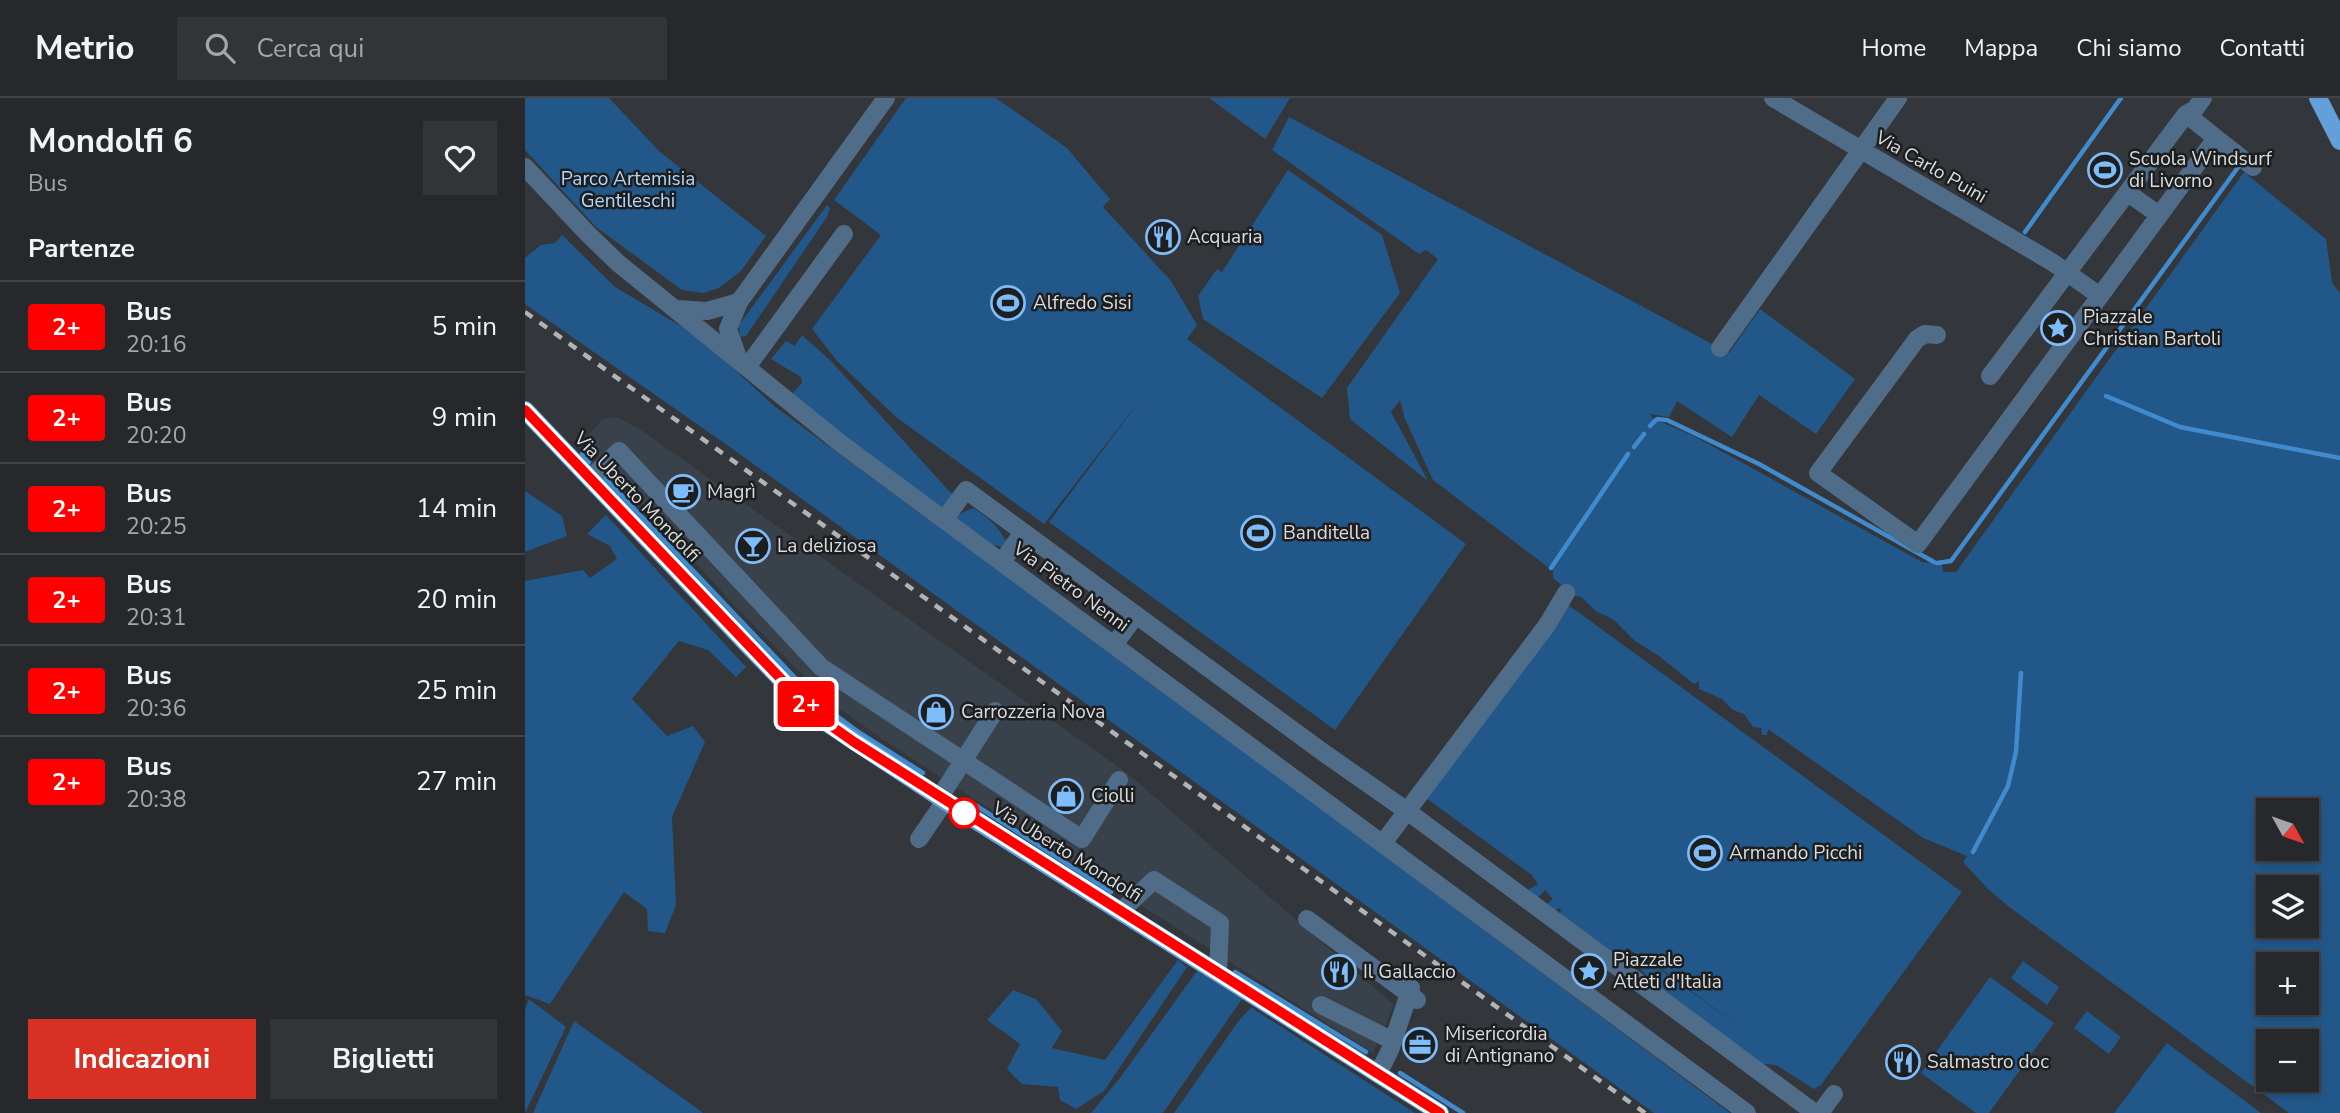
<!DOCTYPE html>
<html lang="it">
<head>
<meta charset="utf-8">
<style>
	:root { --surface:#26282c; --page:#323438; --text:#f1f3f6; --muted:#a4a6a9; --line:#424448; --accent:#d93025 }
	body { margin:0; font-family:"Nunito Sans",sans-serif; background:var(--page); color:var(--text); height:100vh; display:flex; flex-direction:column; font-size:26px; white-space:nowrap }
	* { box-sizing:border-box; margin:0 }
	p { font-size:23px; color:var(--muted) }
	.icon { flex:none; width:38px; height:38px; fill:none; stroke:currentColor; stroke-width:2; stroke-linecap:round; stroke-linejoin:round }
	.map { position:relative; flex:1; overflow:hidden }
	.details { display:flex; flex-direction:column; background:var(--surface); width:525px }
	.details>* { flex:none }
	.badge { padding:0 14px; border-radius:5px; font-size:24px; line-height:46px }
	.needle { width:46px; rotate:130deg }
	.buttons { position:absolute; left:1731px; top:700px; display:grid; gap:14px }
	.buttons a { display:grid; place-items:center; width:63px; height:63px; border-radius:0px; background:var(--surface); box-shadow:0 4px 10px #0003,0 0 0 2px var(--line); font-size:35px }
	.map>.badge { position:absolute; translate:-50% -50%; box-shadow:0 0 0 4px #fff }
	h2 { padding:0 28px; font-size:26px; line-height:63px }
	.round { display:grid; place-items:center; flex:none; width:74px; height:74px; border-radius:0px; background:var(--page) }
	.overview { display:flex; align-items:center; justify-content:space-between; height:119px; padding:0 28px }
	h1 { font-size:33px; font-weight:700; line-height:52px }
	.action { display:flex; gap:14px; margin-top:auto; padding:14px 28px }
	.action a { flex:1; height:80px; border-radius:0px; background:var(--accent); color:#fff; font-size:28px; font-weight:700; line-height:80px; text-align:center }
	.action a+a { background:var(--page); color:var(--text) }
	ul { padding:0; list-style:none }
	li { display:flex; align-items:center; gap:21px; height:91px; padding:0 28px; border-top:2px solid var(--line) }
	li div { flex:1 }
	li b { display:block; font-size:26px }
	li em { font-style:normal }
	li .badge { min-width:77px; font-weight:700; text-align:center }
	header { display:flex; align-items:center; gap:42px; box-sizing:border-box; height:98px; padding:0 35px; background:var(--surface); border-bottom:2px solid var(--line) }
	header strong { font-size:33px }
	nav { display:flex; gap:38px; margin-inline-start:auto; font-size:24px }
	.search { width:490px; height:63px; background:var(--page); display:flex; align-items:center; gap:18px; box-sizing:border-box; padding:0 24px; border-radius:0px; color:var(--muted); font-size:26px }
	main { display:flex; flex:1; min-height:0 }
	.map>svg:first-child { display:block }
	.built { fill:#39414a }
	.green { fill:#225889; fill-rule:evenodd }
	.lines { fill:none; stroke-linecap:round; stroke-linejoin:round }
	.stream { stroke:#408ace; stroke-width:4.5 }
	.minor { stroke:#4f6c89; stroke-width:18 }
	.major { stroke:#63a0db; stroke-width:18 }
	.rail { stroke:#b1b4b6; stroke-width:4.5; stroke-dasharray:9 9; stroke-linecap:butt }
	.line-casing { stroke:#fff; stroke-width:16 }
	.line { stroke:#f00; stroke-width:10 }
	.stop-dot { fill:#fff; stroke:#f00; stroke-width:3.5 }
	.labels { text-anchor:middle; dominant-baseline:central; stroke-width:5; stroke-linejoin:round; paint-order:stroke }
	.poi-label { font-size:19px; fill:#dadcde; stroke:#1c1e1f; text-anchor:start }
	.street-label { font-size:19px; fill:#dadcde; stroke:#1c1e1f }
	.park-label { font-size:19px; fill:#b2d6fa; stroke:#1c1e1f }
</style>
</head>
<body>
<header>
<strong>Metrio</strong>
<div class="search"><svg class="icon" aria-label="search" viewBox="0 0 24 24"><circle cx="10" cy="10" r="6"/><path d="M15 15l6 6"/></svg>Cerca qui</div>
<nav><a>Home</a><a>Mappa</a><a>Chi siamo</a><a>Contatti</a></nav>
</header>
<main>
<section class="details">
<div class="overview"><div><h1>Mondolfi 6</h1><p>Bus</p></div><a class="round"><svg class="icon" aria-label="heart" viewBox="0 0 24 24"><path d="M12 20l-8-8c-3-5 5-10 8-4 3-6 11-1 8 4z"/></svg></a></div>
<h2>Partenze</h2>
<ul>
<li><span class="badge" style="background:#f00;color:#fff">2+</span><div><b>Bus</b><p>20:16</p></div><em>5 min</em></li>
<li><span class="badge" style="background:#f00;color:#fff">2+</span><div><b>Bus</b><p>20:20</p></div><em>9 min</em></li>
<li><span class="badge" style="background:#f00;color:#fff">2+</span><div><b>Bus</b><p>20:25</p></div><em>14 min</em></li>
<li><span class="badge" style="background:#f00;color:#fff">2+</span><div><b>Bus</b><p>20:31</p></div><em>20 min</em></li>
<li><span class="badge" style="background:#f00;color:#fff">2+</span><div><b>Bus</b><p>20:36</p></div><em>25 min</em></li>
<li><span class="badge" style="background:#f00;color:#fff">2+</span><div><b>Bus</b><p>20:38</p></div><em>27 min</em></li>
</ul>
<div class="action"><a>Indicazioni</a><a>Biglietti</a></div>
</section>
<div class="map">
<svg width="1815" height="1015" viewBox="0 0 1815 1015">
	<rect width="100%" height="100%" fill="#33363a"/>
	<path class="built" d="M92,319L113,330L602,675L869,907L848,955L424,685L347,634L298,598L210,508L76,363L63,338L77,321Z"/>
	<path class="green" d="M0,0H84L134,53L241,138L216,173L194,190L178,195L157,192L71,129L0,52Z
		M381,0H471L542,50L585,101L578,109L646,183L672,227L662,241L941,446L810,632L524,424L619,297L519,426L371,319L312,263L287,231L356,137L309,102Z
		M684,0H765L740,41Z
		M764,19L1204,255L1235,211L1330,281L1291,336L1234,297L1207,339L1152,303L1144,319L1124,316L1129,321L1169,338L1397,464L1417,466L1418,474H1431L1719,74L1801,141L1807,185L1815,195V1015H1764L1483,808L1463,791L1438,764L1442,758L1398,740L1243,631L1242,637H1237L1236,630L1228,629L1219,616L1208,612L1197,601L1174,591V583L1169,586L1134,558L1110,543L1089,522L1071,513L1056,499L1049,498L1028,480V473L908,382L880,321L875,302L866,314L903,383L825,321L822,290L913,161L901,152L894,156L747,52ZM1743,712H1782V751H1743ZM1743,789H1782V828H1743ZM1743,866H1782V905H1743ZM1743,943H1782V982H1743Z
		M763,72L857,137L875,195L797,300L678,221L673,198L692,171L697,174Z
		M302,107L305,110L302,119L221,238L215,239L214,227Z
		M37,137L90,189L159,230L194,257L249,308L835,739L1205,1015H1129L202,347L0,206V160L16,147L30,145Z
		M277,237L306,263L424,393L430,397L422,408L416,410L309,332L267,296L277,285L276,279L246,261L261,243L270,248Z
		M0,393L37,418L42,438L0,454Z
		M448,410C462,418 475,430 482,445L476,449L465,446L428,419Z
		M81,417L221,569L211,579L183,552L154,543L107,601L142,638L168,628L180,644L147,719L151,807L140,835L123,833L122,811L99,794L25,906L0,897V483L58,472L65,480L92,461L85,448L62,436Z
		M1042,506L1437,794L1296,987L1289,991L1251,967L1239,966L1157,907L1125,882L1115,870L1118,859L1219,932L1115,855L1112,857L1102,850L1101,852L1105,857V864L1102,865L1030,820L1036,813L1035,810L1028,813L1021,807L1028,801L1020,792L1011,802L1003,792L1013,786L1007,777L901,700Z
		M653,862L662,869L579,993L551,1011L535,1002L533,989L497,986L482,971L495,946L462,922L488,892L511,901L537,933L527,950L580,962Z
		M1498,863L1534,889L1522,907L1486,880Z
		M672,873L717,901L638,1015H566L595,980Z
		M1465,879L1529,925L1464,1015H1451L1396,975Z
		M4,901L41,929L0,1015V912Z
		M727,909V910L890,1015H649L715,921Z
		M1562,913L1596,939L1584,956L1549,930Z
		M49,923L173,1011L178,1015H8Z
		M1642,945L1736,1015H1589Z"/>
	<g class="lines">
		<path class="stream" d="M1500,134L1596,0
			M1581,298L1655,329L1815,360
			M1125,328L1132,321L1142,322L1234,366L1409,464
			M1109,349L1119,336
			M57,356L64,364
			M79,379L294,605L335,635L398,675
			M1412,465L1426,463L1714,68
			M1026,470L1103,356
			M447,705L586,794
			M1448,754L1483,688L1491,654L1496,575
			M710,874L841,954
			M875,975L938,1015"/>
		<path class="minor" d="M1248,0L1527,164L1575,198
			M1691,40L1728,69
			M0,69L63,136L93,165L315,345L1222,1015
			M1603,95L1634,117
			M152,211L182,213L214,204
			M1412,237L1400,236L1392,241L1293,375L1393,446L1691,40L1661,16
			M1195,250L1373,0
			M213,260L203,231L214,204L361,0
			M222,269L319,136
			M1465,278L1661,16L1670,11L1678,0
			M65,380L94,353L296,569L557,741L594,682
			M419,422L441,392L799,655L882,713L1022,527L1041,495
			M477,464L498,434
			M589,547L611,517
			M415,699L470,613
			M394,741L420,703
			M858,745L882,713L1290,1015
			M596,813L629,782L695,825L693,875
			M782,821L892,902
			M796,907L868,943
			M853,976L865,952L886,890
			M1295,1015L1309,996"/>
		<path class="major" d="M1793,0L1815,43
			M0,312L221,545L276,602L302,625L420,703L915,1015"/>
		<path class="rail" d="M0,214L1120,1015"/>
	</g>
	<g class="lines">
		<g class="line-casing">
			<path id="line" d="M0,312L276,602L302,625L329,644L915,1015"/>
		</g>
		<use href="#line" class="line"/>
	</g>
	<defs>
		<g id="stadium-ring" transform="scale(1.75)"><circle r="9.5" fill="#1c1e1f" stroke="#7fbdfa" stroke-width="1.5"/><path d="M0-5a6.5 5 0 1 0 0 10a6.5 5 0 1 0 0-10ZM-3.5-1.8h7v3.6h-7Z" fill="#7fbdfa"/></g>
		<g id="restaurant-ring" transform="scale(1.75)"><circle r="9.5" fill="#1c1e1f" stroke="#7fbdfa" stroke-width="1.5"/><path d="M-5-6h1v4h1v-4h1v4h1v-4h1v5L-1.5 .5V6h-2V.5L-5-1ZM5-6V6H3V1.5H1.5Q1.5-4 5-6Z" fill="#7fbdfa"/></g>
		<g id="sight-ring" transform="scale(1.75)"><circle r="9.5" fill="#1c1e1f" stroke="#7fbdfa" stroke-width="1.5"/><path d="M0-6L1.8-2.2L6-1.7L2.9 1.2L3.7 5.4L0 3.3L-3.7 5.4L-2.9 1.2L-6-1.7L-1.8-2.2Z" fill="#7fbdfa"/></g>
		<g id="cafe-ring" transform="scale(1.75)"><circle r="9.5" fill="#1c1e1f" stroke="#7fbdfa" stroke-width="1.5"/><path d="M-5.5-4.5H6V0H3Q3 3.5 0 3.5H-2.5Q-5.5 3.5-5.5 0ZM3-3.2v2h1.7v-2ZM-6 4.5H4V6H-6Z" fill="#7fbdfa"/></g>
		<g id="bar-ring" transform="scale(1.75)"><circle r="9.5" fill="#1c1e1f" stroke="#7fbdfa" stroke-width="1.5"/><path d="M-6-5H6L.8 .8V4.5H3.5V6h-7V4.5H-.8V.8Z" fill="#7fbdfa"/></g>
		<g id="shop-ring" transform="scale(1.75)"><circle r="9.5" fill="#1c1e1f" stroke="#7fbdfa" stroke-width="1.5"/><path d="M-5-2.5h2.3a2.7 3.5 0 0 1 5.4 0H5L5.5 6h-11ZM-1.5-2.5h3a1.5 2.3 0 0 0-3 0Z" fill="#7fbdfa"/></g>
		<g id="office-ring" transform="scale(1.75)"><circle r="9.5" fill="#1c1e1f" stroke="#7fbdfa" stroke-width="1.5"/><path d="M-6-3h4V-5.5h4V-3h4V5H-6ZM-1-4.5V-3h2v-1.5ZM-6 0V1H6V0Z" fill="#7fbdfa"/></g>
	</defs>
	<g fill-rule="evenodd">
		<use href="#stadium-ring" x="1580" y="72"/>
		<use href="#restaurant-ring" x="638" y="139"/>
		<use href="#stadium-ring" x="483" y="205"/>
		<use href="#sight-ring" x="1533" y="230"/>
		<use href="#cafe-ring" x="158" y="394"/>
		<use href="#stadium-ring" x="733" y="435"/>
		<use href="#bar-ring" x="228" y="448"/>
		<use href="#shop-ring" x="411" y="614"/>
		<use href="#shop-ring" x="541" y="698"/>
		<use href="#stadium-ring" x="1180" y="755"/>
		<use href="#sight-ring" x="1064" y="873"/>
		<use href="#restaurant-ring" x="814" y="874"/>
		<use href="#office-ring" x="895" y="947"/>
		<use href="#restaurant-ring" x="1378" y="964"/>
	</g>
	<circle class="stop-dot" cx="439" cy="715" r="14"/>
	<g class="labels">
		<g class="poi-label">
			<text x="1604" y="61">Scuola Windsurf<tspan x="1604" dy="22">di Livorno</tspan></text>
			<text x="662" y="139">Acquaria</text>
			<text x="508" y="205">Alfredo Sisi</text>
			<text x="1558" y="219">Piazzale<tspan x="1558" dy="22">Christian Bartoli</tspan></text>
			<text x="182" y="394">Magrì</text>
			<text x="758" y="435">Banditella</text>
			<text x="252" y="448">La deliziosa</text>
			<text x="436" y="614">Carrozzeria Nova</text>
			<text x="566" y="698">Ciolli</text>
			<text x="1204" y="755">Armando Picchi</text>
			<text x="1088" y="862">Piazzale<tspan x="1088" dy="22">Atleti d'Italia</tspan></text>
			<text x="838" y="874">Il Gallaccio</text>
			<text x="920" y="936">Misericordia<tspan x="920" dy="22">di Antignano</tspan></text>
			<text x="1402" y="964">Salmastro doc</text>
		</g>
		<g class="street-label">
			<text transform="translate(1406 69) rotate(30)">Via Carlo Puini</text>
			<text transform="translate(112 399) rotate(46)">Via Uberto Mondolfi</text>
			<text transform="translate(546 489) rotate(36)">Via Pietro Nenni</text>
			<text transform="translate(542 754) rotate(32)">Via Uberto Mondolfi</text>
		</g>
		<g class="park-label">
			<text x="103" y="81">Parco Artemisia<tspan x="103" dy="22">Gentileschi</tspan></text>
		</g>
	</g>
</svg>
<div class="buttons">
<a><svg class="needle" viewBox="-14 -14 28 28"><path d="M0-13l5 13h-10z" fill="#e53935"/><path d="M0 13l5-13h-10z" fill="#a4a6a9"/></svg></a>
<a><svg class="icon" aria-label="layers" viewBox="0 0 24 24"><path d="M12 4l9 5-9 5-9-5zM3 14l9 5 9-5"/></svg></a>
<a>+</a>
<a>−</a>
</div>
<b class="badge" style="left:281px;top:606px;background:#f00;color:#fff">2+</b>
</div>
</main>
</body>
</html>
